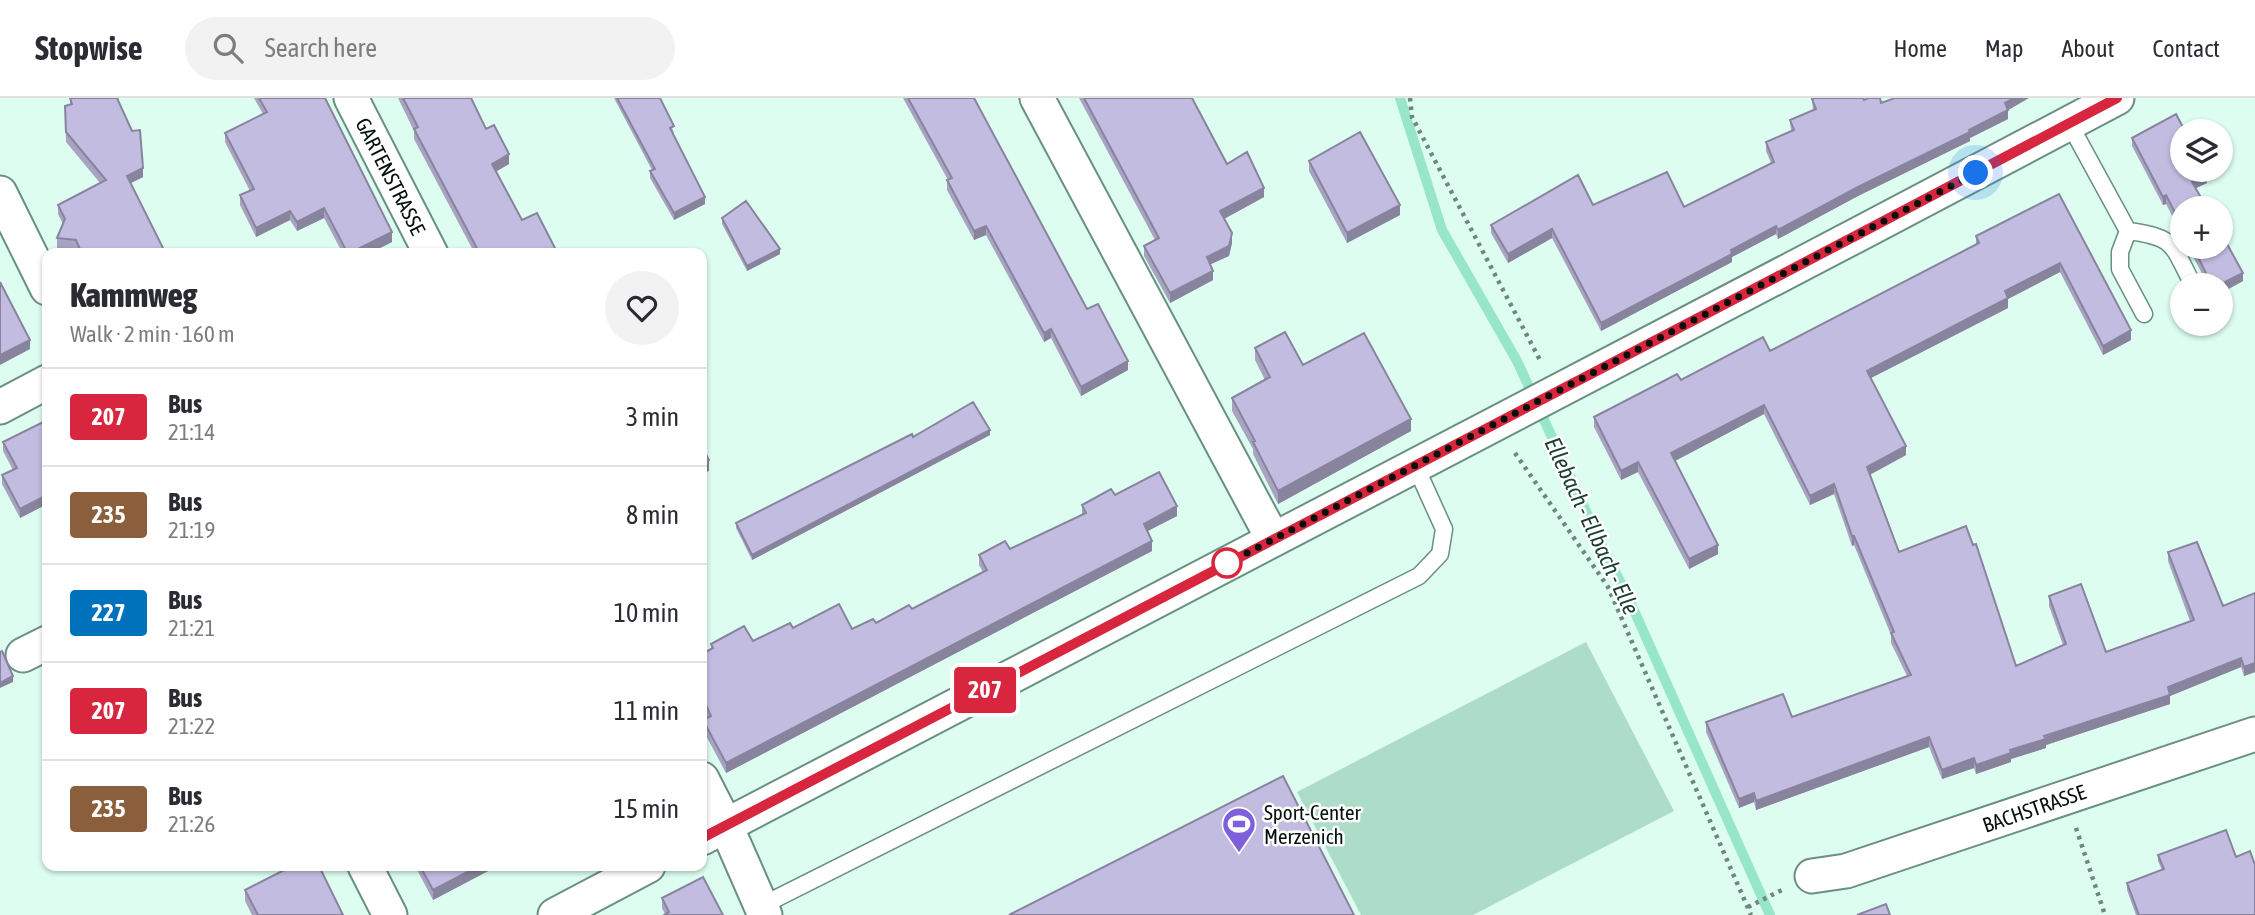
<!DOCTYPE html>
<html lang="en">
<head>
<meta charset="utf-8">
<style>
	:root { --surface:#fff; --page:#f2f2f3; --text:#2b2b33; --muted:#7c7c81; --line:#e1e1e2 }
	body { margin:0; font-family:"Asap Condensed",sans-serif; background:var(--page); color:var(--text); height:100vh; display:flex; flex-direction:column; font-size:26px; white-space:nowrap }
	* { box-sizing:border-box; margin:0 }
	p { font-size:23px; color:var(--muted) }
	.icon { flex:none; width:38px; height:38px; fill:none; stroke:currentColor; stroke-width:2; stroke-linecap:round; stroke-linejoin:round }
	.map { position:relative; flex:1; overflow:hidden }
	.drawer { position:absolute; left:42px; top:150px; width:665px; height:623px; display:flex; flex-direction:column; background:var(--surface); border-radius:14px; box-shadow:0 2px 5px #0004 }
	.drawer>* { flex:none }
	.badge { padding:0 14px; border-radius:5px; font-size:24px; line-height:46px }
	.buttons { position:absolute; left:2170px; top:21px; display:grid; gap:14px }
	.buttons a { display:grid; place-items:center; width:63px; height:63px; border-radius:50%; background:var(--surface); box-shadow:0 2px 5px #0004; font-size:35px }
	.you { position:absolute; width:35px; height:35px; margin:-18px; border:5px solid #fff; border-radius:50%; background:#1a73e8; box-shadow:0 0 0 10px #1a73e833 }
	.map>.badge { position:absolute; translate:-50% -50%; box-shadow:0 0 0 4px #fff }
	.round { display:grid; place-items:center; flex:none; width:74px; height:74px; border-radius:37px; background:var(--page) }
	.overview { display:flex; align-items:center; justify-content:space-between; height:119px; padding:0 28px }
	h1 { font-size:33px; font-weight:800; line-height:52px }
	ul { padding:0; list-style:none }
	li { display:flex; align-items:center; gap:21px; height:98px; padding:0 28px; border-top:2px solid var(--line) }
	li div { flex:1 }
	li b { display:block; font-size:26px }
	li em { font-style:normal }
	li .badge { min-width:77px; font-weight:700; text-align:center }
	header { display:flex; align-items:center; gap:42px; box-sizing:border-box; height:98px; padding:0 35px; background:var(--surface); border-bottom:2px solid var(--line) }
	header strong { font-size:33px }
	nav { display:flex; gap:38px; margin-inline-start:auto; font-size:24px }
	.search { width:490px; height:63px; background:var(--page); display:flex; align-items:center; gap:18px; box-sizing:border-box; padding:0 24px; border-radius:38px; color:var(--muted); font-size:26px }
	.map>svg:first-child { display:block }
	.green { fill:#addcc9 }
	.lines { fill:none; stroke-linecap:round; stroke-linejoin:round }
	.stream { stroke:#97e6c8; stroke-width:10 }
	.lane-casing { stroke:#699081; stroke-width:19 }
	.street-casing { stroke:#699081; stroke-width:37 }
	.path { stroke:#6f867c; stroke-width:4.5; stroke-dasharray:3.5 5; stroke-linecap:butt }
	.lane { stroke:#fff; stroke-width:16 }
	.street { stroke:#fff; stroke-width:33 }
	.wall { fill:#a7a3c1 }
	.shaded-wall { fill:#88849d }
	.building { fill:#c2bde0; stroke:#88849d; stroke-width:2 }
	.line-casing { stroke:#fff; stroke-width:16 }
	.line { stroke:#d7263d; stroke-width:10 }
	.walk { stroke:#03100b; stroke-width:7; stroke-dasharray:0 12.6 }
	.stop-dot { fill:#fff; stroke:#d7263d; stroke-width:3.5 }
	.labels { text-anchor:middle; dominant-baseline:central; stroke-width:5; stroke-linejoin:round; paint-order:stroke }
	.street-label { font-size:21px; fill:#03100b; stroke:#fff }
	.poi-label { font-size:21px; fill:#03100b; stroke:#fff; text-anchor:start }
	.water-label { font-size:23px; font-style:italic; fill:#1c4033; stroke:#fff }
</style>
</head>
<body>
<header>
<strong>Stopwise</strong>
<div class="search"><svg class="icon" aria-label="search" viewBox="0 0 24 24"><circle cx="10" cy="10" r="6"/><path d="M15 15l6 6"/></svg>Search here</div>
<nav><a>Home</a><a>Map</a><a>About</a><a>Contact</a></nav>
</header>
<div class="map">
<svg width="2255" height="817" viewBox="0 0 2255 817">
	<rect width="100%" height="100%" fill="#dcfdef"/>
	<path class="green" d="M1586,544L1674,713L1473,817H1361L1297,694Z"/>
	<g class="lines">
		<path class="stream" d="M1400,0L1442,132L1517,263L1602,448L1628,499L1770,817"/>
		<g class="lane-casing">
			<path id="lane" d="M2069,25L2128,133L2120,154V171L2144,216
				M2128,133C2176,139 2172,147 2193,187
				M761,808L1419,478L1440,456L1444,431L1415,367"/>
		</g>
		<g class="street-casing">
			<path id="street" d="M351,0L431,156
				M1037,0L1273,441
				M0,95L47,190
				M0,309L47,284
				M23,557L47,545
				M702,681L726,728L765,817
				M702,740L1859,136L2117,0
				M365,768L390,817
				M1812,778L1846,773L2255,636
				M555,817L648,768"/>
		</g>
		<path class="path" d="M1410,0L1412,19L1541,264
			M1515,355L1608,489L1751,817
			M2076,730L2105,817
			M1748,809L1782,792"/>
		<use href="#lane" class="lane"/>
		<use href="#street" class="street"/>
	</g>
	<path class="wall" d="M70,0H119L118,2L143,79L131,85L166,156H78L76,152L57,150V140L63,126L58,116V107L100,85L66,44L65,8L70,6Z
		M254,0H325L392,144L368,156H343L324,120L297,133L290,122L256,139L240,107V97L250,93L225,44V35L263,16Z
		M398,0H471L486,31L509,66L496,73L522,122L558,156H475L414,41V33Z
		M614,0H660L674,35H673L705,106L674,122L650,80V73L652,72Z
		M903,0H974L1087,211L1128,272L1081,298L1051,240L1044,244L986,137L974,142L947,92V82H948Z
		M1079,0H1192L1227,66L1264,99L1224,121L1232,145L1229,158L1210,166L1213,182L1170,205L1144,158V148L1155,142Z
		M1812,1L1864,2L1881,5L2007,12L2008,21L1970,40V43L1858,98L1778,141L1776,136L1732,159V164L1601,233L1552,140L1508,165L1491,135V127L1593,107L1684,109L1771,65L1766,53V44L1791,33L1790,22L1813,12Z
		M2132,40L2207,85L2196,90L2182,110V137L2166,106L2163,107L2132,48Z
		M1309,63L1400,117L1347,145L1309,73Z
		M2059,96L2131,242L2103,257L2060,174L2008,201V210L1871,280L1906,357L1870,377L1899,454L2016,568L2063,547L2049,508V498L2106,554L2190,523L2168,463V454L2223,508L2255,495V574L2244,578L2241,569L2170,598V606L2046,647V650L2011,661V664L1976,676L1974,670L1942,681L1929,649L1756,712L1754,704L1739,710L1706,634V624L1792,619L1907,578L1891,545V537L1854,447L1852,448L1834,396L1810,407L1764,316L1675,363L1718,456L1689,471L1638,374L1621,382L1594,329V319L1681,282L1770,253L1976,146V138Z
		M722,120L780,156L747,173L722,126Z
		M2188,149H2221L2243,183L2221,195V187H2208Z
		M1255,250L1303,267L1411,333L1278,406L1253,356V351L1232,313V300L1265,282L1255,262Z
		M47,322V406L20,420L2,386V377L13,372L3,353V344Z
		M990,337L752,462L736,430V425L913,339Z
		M1115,397L1177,418L1147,433L1152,453L726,675L703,632V622L707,620L702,609V556L711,552V546L753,543L793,530L852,531L876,525L912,511L983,474L979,467V457L1010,451L1082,417V407Z
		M2158,757L2236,759L2255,817H2136L2127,792V785L2162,772L2158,763Z
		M415,768H490V772L433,802Z
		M245,792L343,817H252L245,803Z
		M662,800L723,817L665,816L662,810Z"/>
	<path class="shaded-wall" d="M2014,0H2029L2005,14V5Z
		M2008,12V21L1970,40V43L1858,98L1778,141V132L1858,89Z
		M509,56V66L492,76V66Z
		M143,70V79L127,87V78Z
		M2207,76V85L2192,92V84Z
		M1264,90V99L1220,123V113Z
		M2166,97V106L2163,107V99Z
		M705,99V106L674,122V115Z
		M1400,107V117L1347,145V135Z
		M324,110V120L297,133V124Z
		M290,113V122L256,139V130Z
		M986,128V137L974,142V133Z
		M1776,128V136L1732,159V164L1601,233V225L1731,152Z
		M1552,131V140L1508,165V156Z
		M392,134V144L368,156H350Z
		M1232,135V145L1229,158L1207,168V159Z
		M780,151V156L747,173V168Z
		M2060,165V174L2008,201V210L1867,282V273L2005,193Z
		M1213,173V182L1170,205V195Z
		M2243,175V183L2221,195V187H2219Z
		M1051,231V240L1044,244V235Z
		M2131,232V242L2103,257V248Z
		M30,242V251L0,267V257Z
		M1128,263V272L1081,298V289Z
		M1764,307V316L1671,365V355Z
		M1411,321V333L1278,406V393Z
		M990,332V337L752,462V457Z
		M1906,348V357L1867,378V369Z
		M709,362V373L702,376V366Z
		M1638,364V374L1621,382V373Z
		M1834,386V396L1810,407V398Z
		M47,397V406L20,420V411Z
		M1177,408V418L1144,435V426Z
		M1852,438H1854V447L1852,448Z
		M1152,443V453L726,675V665Z
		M1718,447V456L1689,471V461Z
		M2241,560V569L2170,598V606L2046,647V650L2011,661V664L1976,676V667Z
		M2255,565V574L2244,578V569Z
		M13,578V584L0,590V585Z
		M1929,639V649L1756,712V703Z
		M1974,660V670L1942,681V672Z
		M1754,695V704L1739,710V701Z
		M479,768H490V772L433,802V792Z"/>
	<path class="building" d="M70,0H117L132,33L140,32L143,70L127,78L166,156H82L76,142L57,140L65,121L58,107L106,82L66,34L65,8L72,6Z
		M259,0H325L392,134L348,156L324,110L297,124L290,113L256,130L240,97L254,91L225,35L267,14Z
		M403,0H471L486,31L494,27L509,56L492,66L522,122L537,115L558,156H480L414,31L418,29Z
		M617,0H660L674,28L670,30L705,99L674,115L650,73L655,71Z
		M908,0H974L1087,211L1098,206L1128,263L1081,289L1051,231L1044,235L986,128L974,133L947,82L952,80Z
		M1084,0H1192L1227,66L1247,54L1264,90L1220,113L1232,135L1229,148L1207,159L1213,173L1170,195L1144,148L1159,140Z
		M1815,0H1863L1864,2L1868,0H1880L1881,5L1895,0H2014L2005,5L2008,12L1969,32L1970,34L1858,89L1778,132L1776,128L1731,152L1732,156L1601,225L1552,131L1508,156L1491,127L1578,77L1593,107L1667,74L1684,109L1774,64L1766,44L1794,32L1790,22L1816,11L1812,1Z
		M2176,16L2185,33H2182V72H2204L2207,76L2192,84L2207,110H2182V128L2166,97L2163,99L2132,40Z
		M1360,34L1400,107L1347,135L1309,63Z
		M2059,96L2131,232L2103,248L2060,165L2005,193L2008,200L1867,273L1906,348L1867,369L1899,454L1966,428L1973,447L1976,446L2016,568L2066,546L2049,498L2081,486L2106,554L2194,522L2168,454L2197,444L2223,508L2255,495V565L2244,569L2241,560L2168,589L2170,597L2044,638L2046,641L2010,652L2011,655L1976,667L1974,660L1942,672L1929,639L1756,703L1754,695L1739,701L1706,624L1783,596L1792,619L1911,577L1891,535L1894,534L1854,438H1852L1834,386L1810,398L1764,307L1671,355L1718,447L1689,461L1638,364L1621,373L1594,319L1677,276L1681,282L1763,239L1770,253L1979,145L1976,138Z
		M746,103L780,151L747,168L722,120Z
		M2221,135L2243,175L2219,187H2212L2193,149H2221Z
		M0,184L30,242L0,257Z
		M1285,234L1303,267L1364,235L1411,321L1278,393L1253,344L1255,343L1232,300L1270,279L1255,250Z
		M973,304L990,332L752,457L736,425L912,336L913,339Z
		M47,322V397L20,411L2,377L17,370L3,344Z
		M702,349L709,362L702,366Z
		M1159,374L1177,408L1144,426L1152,443L726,665L703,622L711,618L702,599V594L703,593L702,590V556L713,550L711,546L744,528L753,543L790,525L793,530L839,506L852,531L873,521L876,525L909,507L912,511L987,472L979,457L1005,443L1010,451L1086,415L1082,407L1111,391L1115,397Z
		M2,553L13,578L0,585V554Z
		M1283,678L1354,817H1009Z
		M2226,732L2236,759L2250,753L2255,767V817H2139L2127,785L2164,771L2158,757Z
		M292,768H319L343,817H258L245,792Z
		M420,768H479L433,792Z
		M703,779L723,817H664L669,814L662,800Z
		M1886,806L1890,817H1857Z"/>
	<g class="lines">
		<g class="line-casing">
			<path id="line" d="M702,740L1859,136L2117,0"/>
		</g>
		<use href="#line" class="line"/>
		<path class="walk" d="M1227,465L1226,466L1976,75"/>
	</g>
	<defs>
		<g id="stadium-pin" transform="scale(1.75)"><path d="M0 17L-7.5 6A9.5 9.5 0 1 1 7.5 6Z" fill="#7f60db" stroke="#fff"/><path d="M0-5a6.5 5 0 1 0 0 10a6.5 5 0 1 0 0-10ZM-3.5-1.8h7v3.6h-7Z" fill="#fff"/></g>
	</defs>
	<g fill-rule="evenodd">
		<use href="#stadium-pin" x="1239" y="726"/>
	</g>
	<circle class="stop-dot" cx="1227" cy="465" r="14"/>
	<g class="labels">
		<g class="street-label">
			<text transform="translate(391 78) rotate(63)">GARTENSTRASSE</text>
			<text transform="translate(2034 710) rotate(-19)">BACHSTRASSE</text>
		</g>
		<g class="poi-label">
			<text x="1264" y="714">Sport-Center<tspan x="1264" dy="24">Merzenich</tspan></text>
		</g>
		<g class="water-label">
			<text transform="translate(1592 428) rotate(65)">Ellebach - Ellbach - Elle</text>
		</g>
	</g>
</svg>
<div class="buttons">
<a><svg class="icon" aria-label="layers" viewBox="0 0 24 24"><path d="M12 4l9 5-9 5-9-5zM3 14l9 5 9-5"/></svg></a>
<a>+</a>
<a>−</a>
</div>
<div class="you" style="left:1976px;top:75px"></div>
<b class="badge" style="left:985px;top:592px;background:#d7263d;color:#fff">207</b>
<section class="drawer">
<div class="overview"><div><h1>Kammweg</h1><p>Walk · 2 min · 160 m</p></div><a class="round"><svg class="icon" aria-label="heart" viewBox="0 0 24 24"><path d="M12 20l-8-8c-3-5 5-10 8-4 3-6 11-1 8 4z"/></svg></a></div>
<ul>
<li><span class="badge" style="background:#d7263d;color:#fff">207</span><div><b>Bus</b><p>21:14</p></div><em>3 min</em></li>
<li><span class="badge" style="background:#8b5e3c;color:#fff">235</span><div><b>Bus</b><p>21:19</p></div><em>8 min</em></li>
<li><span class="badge" style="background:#0072bc;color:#fff">227</span><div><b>Bus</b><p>21:21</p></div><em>10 min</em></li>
<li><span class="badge" style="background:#d7263d;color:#fff">207</span><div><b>Bus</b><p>21:22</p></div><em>11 min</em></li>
<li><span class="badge" style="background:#8b5e3c;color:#fff">235</span><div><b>Bus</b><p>21:26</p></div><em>15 min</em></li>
</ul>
</section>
</div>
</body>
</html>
